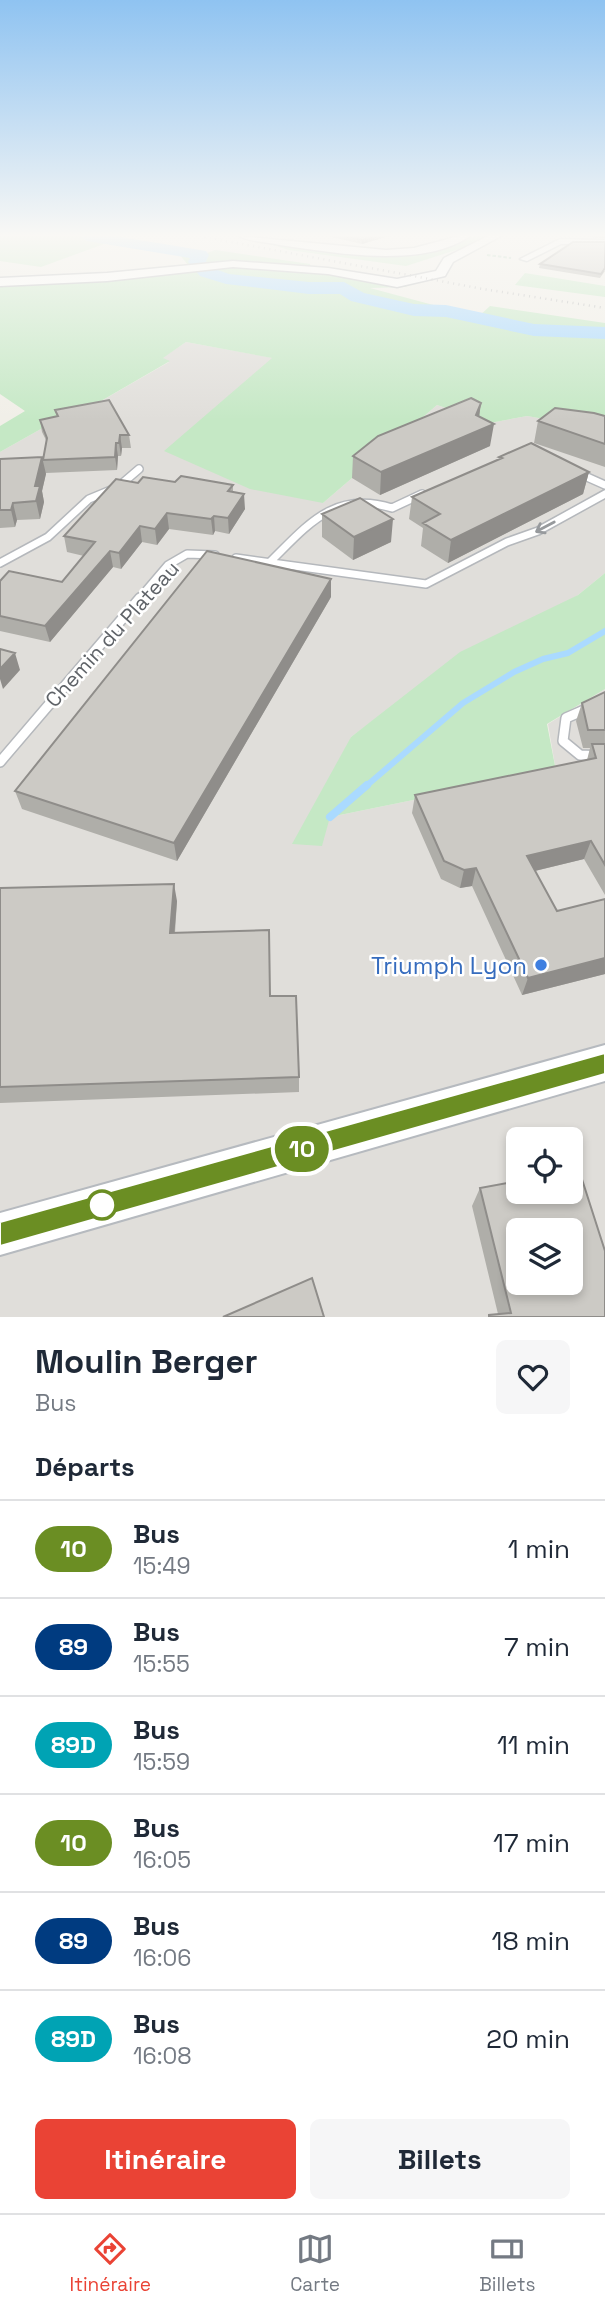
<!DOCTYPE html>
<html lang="fr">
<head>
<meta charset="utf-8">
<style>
	:root { --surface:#fff; --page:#f6f6f7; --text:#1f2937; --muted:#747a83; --line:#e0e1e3; --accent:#ea4335 }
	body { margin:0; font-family:"Space Grotesk",sans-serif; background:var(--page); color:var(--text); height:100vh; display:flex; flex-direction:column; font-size:26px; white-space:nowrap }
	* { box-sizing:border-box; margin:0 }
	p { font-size:23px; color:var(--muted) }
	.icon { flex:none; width:38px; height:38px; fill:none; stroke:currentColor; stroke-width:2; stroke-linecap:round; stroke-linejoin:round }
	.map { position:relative; height:1317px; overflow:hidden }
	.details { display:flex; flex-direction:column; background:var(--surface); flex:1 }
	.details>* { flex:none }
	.badge { padding:0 14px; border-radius:23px; font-size:24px; line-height:46px }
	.tools { position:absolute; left:506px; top:1127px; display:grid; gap:14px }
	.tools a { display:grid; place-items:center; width:77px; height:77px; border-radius:10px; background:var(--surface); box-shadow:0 4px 10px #0003; font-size:35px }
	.map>.badge { position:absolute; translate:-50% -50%; box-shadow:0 0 0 4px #fff }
	h2 { padding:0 35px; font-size:26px; line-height:63px }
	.round { display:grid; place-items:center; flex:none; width:74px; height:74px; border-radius:10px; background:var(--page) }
	.summary { display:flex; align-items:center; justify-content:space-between; height:119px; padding:0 35px }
	h1 { font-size:33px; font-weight:600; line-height:52px }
	.action { display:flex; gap:14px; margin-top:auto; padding:14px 35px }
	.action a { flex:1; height:80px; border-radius:10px; background:var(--accent); color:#fff; font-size:28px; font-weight:600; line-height:80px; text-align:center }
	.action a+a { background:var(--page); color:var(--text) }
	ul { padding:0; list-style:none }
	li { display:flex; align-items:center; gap:21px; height:98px; padding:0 35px; border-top:2px solid var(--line) }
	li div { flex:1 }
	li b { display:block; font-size:26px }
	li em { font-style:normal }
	li .badge { min-width:77px; font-weight:700; text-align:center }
	.dock { display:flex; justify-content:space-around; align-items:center; height:98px; border-top:2px solid var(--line); background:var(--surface); font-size:19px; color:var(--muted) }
	.dock a { display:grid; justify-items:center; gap:4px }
	.dock .active { color:var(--accent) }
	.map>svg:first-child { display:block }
	.industrial { fill:#e0deda; fill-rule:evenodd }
	.green { fill:#c5e8c5 }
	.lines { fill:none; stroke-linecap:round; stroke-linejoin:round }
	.stream-far1 { stroke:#aadaff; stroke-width:6 }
	.stream { stroke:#aadaff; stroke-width:8 }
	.river { fill:#aadaff; fill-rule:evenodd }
	.service-far1-casing { stroke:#b5b8bc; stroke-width:10 }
	.service-casing { stroke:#b5b8bc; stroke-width:12 }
	.minor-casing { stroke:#b5b8bc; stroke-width:3 }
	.tertiary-casing { stroke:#b5b8bc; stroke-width:3 }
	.secondary-casing { stroke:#b6babf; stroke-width:4 }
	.path { stroke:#9cc7a9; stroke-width:2; stroke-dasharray:3.5 2; stroke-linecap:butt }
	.service-far1 { stroke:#fff; stroke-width:7 }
	.service { stroke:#fff; stroke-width:9 }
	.minor { fill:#fff; fill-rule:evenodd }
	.tertiary { fill:#fff; fill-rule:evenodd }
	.secondary { fill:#fff; fill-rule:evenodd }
	.rail { stroke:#b6b7b8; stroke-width:2.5; stroke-dasharray:1 4.5; stroke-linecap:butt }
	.wall { fill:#afaea9 }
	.shaded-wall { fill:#8f8d8a }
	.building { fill:#cccac5; stroke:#8f8d8a; stroke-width:2; fill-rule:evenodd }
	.oneway { stroke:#979a9d }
	.line { fill:#6b8e23; stroke:#fff; stroke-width:2 }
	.shop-dot { fill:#3f7fe0; stroke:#fff; stroke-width:2.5 }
	.stop-dot { fill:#fff; stroke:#6b8e23; stroke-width:3.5 }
	.labels { text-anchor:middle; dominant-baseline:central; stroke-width:5; stroke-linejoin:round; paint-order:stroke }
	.street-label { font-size:21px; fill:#5f6368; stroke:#fff }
	.near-shop-label { font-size:24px; fill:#366cbe; stroke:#fff; text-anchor:end }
</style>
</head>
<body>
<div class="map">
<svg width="605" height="1317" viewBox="0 0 605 1317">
	<rect width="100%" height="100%" fill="#f1efe8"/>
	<path class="industrial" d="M186,342L273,358L323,503L437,405L490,423L527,416L584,426L605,433V573L578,595L378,717L351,737L330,817L556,771L548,724L605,689V1317H0V452L64,416L82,412L169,362L162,358ZM518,1139H570V1192H518ZM518,1230H570V1283H518Z"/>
	<path class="green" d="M0,236H114L202,255L215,250L310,264L311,269L411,282L415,283L405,287L370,288L478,317L490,306L605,323V433L584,426L527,416L490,423L437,405L323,503L250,489L164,451L272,358L186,342L163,358L170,361L82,412L64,416L0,452V426L25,411L0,394V283L200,265H188L179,254L112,241L41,267L0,261Z
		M475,236H491L481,242L406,266L289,250L266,243L348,252L438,248Z
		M525,273L605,286V297L515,285Z
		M605,573V689L547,724L556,771L330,817L322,846L292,844L351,737L460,652L578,595Z"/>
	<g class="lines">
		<path class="stream-far1" d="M365,787L463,703L514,672L543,659L568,653L605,631"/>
		<path class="stream" d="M330,817L367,785"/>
		<path class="river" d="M79,236H115L206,251L209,255L206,261L212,268L229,274L309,282H344L364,293L414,304L446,305L534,324L605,327V339L534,336L446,317L414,316L351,301L340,294H309L226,284L200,276L188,262L190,258L87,241Z"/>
		<g class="service-far1-casing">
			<path id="service-far1" d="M578,473L605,485
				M236,558L426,584L507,542L538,531L605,494
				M0,563L48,537L89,499L118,487L139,469
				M268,564C307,526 333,490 392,508L422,494
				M139,599L168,565L187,554L215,555"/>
		</g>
		<g class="service-casing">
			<path id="service" d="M605,701L566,718L563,741L580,755L605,756
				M0,762L140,598"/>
		</g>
		<g class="minor-casing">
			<path id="minor" d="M239,236L386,250L414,248L459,236H470C423,269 334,253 280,245C267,242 250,242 239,236Z
				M560,239L605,240V244H561L527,261L520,259Z"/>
		</g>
		<g class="tertiary-casing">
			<path id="tertiary" d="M488,236H501L453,262L445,276L397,287L328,274L233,267L107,281L0,286V278L107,273L233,261L328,268L397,279L436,271L444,258Z"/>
		</g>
		<g class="secondary-casing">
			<path id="secondary" d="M605,1045V1081L0,1255V1213Z"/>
		</g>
		<path class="path" d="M487,255L511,258"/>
		<use href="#service-far1" class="service-far1"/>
		<use href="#service" class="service"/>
		<use href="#minor" class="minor"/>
		<use href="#tertiary" class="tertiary"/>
		<use href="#secondary" class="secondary"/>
		<path class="rail" d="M199,236L483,289L605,308"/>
	</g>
	<path class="wall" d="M327,236H389L362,244Z
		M587,236H605V238L587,237Z
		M540,264L605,271L600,278L539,268Z
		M481,403L479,417L490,446L380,495L352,478L353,456Z
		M55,410L129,435L131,448H122L121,456H118L117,470L46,473L42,491L44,502L40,519L17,520L15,527L0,528V459H43L47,442L42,432L40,420L57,417Z
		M605,416V467L534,443L538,421Z
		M499,457L589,472L583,494L448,563L421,546L423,528L409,519L412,497L498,460Z
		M175,482L233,485V492L245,509L229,534L215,531L213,535L169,529L157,545L142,542L121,569L113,567L50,642L0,631V581L62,582L84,556L67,552L64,536L138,483Z
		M322,514L391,542L353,560L322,537Z
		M331,597L177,861L22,809L15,791Z
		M605,692V895L584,859L535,871L557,911L605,899V974L522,995L472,886L460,888L441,879L412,813L415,795L587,760L590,748H583L576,721L582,703Z
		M0,888L177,901L175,933L270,947V996L299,1077V1092L0,1103Z
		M480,1188L605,1317H488L489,1315L498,1314L472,1206Z"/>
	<path class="shaded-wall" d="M377,236H389L362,244V240Z
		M481,403L478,424H494L490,446L380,495L381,472L476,415Z
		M120,435L122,448L121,456L119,443Z
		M116,443L118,456L117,470L115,457Z
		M42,457L46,474L42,491L44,502L40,519L36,501L35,486Z
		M589,472L583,494L448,563L451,540Z
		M244,494L245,509L229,534L228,518Z
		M13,503L17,520L15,527L11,510Z
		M167,513L169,529L157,545L155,529Z
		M214,516L215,531L213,535L211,519Z
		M393,519L391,542L353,560L354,537Z
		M140,526L142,542L121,569L119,553Z
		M110,551L113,567L50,642L45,626Z
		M331,579V597L177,861L174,843Z
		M15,653L20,670L3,689L0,679V669Z
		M591,841L584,859L522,874L527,856Z
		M476,868L472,886L460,888L464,870Z
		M174,884L177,901L173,950L170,933Z
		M605,958V974L522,995L528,978Z"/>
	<path class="building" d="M343,236H377L362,240Z
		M573,242H605V268L601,274L540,264Z
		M471,398L481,403L476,415L494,424L381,472L353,456L378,436Z
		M109,400L129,435H120L119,443H116L115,457L43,460L47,438L40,420L58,416L55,410Z
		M555,408L594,413L605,416V444L538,421Z
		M531,443L589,472L451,540L423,523L440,514L412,497L502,458L499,457Z
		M42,457L35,486H40L36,501L13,503L11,510H0V459Z
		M181,476L233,485L228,491L244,494L228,518L214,516L211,519L167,513L155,529L140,526L119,553L110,551L45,626L0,616V581L9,571L62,582L95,542L64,536L116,479L138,483L143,477L175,482Z
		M360,498L393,519L354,537L322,514Z
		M207,551L331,579L174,843L15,791Z
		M0,649L15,653L0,669Z
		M605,692V730H588L582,703Z
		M592,744H605V865L591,841L527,856L557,911L605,899V958L528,978L476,868L464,870L444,861L415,795L596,758Z
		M174,884L170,933L269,930L270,996H296L299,1077L0,1087V888Z
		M579,1170L605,1251V1317H489V1315L511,1313L480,1188L518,1181V1192H570V1172ZM518,1230H570V1283H518Z
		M312,1278L324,1317H223Z"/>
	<defs><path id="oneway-shaft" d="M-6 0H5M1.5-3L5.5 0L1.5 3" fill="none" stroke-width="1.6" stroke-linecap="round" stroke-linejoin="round" transform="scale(1.75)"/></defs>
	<use class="oneway" href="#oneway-shaft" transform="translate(545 527) rotate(152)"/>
	<linearGradient id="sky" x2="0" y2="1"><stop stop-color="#8fc3f1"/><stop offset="0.56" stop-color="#f9f8f5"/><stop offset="1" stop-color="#f9f8f5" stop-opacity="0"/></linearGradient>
	<rect width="605" height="420" fill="url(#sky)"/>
	<path class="line" d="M605,1053V1074L0,1246V1222Z"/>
	<circle class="shop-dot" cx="541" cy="965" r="7"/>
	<circle class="stop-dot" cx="102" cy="1205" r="14"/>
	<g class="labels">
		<g class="street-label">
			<text transform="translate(112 634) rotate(-48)">Chemin du Plateau</text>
		</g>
		<g class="near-shop-label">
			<text x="527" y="965">Triumph Lyon</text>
		</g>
	</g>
</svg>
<div class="tools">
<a><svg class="icon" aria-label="locate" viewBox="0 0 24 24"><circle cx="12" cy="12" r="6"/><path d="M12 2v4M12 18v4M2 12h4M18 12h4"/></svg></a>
<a><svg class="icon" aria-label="layers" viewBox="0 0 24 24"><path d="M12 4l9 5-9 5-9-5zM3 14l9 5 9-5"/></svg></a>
</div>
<b class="badge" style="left:302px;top:1149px;background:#6b8e23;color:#fff">10</b>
</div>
<section class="details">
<div class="summary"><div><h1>Moulin Berger</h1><p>Bus</p></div><a class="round"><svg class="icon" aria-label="heart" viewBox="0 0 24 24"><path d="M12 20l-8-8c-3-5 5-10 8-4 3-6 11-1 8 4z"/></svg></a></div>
<h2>Départs</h2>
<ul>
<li><span class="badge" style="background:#6b8e23;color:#fff">10</span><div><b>Bus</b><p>15:49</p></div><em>1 min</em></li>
<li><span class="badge" style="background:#003b80;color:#fff">89</span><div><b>Bus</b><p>15:55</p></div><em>7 min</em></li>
<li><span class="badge" style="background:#00a3b4;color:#fff">89D</span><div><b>Bus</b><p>15:59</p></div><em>11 min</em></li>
<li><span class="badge" style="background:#6b8e23;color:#fff">10</span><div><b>Bus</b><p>16:05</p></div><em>17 min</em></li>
<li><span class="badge" style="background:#003b80;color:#fff">89</span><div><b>Bus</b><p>16:06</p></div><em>18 min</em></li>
<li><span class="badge" style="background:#00a3b4;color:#fff">89D</span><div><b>Bus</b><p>16:08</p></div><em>20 min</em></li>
</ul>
<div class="action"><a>Itinéraire</a><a>Billets</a></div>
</section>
<nav class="dock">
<a class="active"><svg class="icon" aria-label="directions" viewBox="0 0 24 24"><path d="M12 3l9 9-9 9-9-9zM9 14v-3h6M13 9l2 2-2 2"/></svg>Itinéraire</a>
<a><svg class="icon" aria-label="map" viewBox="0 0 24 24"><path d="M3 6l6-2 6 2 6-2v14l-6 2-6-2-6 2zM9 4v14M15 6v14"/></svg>Carte</a>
<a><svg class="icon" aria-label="tickets" viewBox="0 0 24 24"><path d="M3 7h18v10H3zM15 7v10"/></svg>Billets</a>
</nav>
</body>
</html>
